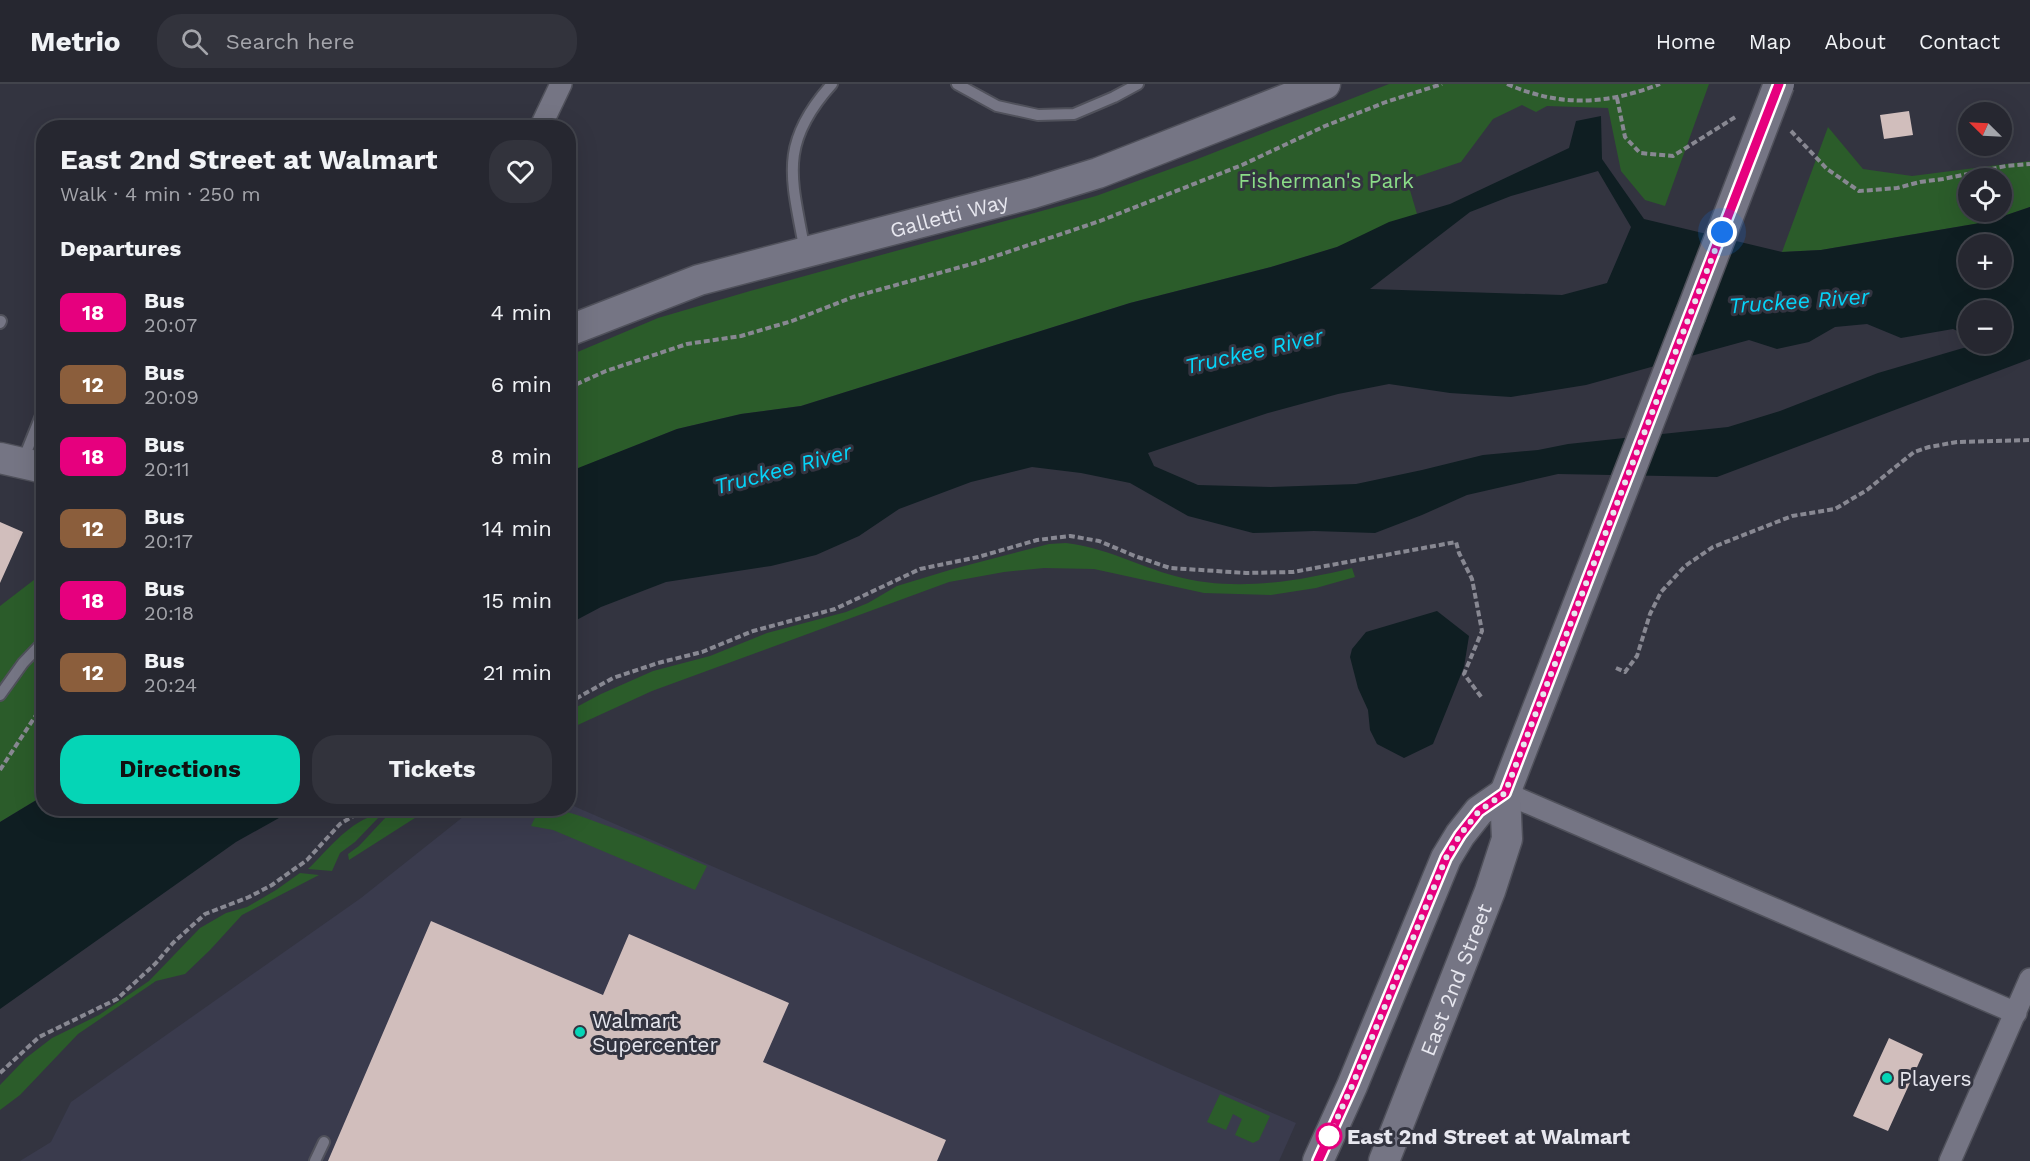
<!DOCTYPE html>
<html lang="en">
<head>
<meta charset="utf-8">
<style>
	:root { --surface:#262730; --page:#32333c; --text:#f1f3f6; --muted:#a4a5ab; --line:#42444c; --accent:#05d5b6 }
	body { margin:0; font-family:"Work Sans",sans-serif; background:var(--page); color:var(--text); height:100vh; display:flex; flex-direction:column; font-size:22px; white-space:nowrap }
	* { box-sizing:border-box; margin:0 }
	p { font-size:20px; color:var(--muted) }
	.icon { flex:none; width:33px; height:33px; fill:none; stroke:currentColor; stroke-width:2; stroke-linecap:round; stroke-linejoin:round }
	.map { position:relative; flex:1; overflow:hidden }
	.details { position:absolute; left:36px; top:36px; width:540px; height:696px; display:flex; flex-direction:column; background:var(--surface); border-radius:24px; box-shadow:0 6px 24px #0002,0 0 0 2px var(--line) }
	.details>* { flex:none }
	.badge { padding:0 12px; border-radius:9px; font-size:21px; line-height:39px }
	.needle { width:39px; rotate:294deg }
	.fabs { position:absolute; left:1958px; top:18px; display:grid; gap:12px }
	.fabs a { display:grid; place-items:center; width:54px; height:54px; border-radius:50%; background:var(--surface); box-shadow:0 6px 24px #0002,0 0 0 2px var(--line); font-size:30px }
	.you { position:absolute; width:30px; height:30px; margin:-15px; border:4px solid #fff; border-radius:50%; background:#1a73e8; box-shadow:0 0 0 9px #1a73e833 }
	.map>.badge { position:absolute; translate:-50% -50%; box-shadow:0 0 0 3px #fff }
	h2 { padding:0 24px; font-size:22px; line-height:54px }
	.round { display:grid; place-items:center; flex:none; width:63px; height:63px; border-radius:24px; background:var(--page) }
	.summary { display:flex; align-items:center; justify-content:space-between; height:102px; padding:0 24px }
	h1 { font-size:28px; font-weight:700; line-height:45px }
	.cta { display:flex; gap:12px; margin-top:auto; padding:12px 24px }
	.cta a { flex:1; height:69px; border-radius:24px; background:var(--accent); color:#111; font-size:24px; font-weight:700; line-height:69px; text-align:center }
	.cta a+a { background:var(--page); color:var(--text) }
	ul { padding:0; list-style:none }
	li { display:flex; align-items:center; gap:18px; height:72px; padding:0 24px }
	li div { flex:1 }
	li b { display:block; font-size:22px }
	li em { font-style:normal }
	li .badge { min-width:66px; font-weight:700; text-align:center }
	header { display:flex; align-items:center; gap:36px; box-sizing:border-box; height:84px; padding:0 30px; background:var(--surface); border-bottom:2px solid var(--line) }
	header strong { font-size:28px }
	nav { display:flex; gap:33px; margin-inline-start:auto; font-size:21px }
	.search { width:420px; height:54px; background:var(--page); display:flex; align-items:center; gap:15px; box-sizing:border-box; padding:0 21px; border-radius:24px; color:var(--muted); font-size:22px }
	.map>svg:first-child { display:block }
	.built { fill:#3a3b4d }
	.green { fill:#2b5c2a; fill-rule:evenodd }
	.water { fill:#0f1e22; fill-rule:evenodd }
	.building { fill:#d1bebc }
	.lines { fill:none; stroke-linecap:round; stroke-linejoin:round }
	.lane-casing { stroke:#50515b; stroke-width:14 }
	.street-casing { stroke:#50515b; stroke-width:24 }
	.secondary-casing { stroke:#50515b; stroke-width:33 }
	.path { stroke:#888892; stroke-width:4; stroke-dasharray:6 3; stroke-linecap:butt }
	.lane { stroke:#757584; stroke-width:10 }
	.street { stroke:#757584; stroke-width:21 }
	.secondary { stroke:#757584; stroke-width:30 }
	.secondary-bridge-casing { stroke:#50515b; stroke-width:33; stroke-linecap:butt }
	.secondary-bridge { stroke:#757584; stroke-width:30 }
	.line-casing { stroke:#fff; stroke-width:14 }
	.line { stroke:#e6007e; stroke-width:9 }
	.walk { stroke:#e7e7ef; stroke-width:6; stroke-dasharray:0 10.8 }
	.poi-dot { fill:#05d5b6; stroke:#333440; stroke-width:2 }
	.stop-dot { fill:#fff; stroke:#e6007e; stroke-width:3 }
	.labels { text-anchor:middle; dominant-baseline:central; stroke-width:6; stroke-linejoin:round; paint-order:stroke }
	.park-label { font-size:21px; fill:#8bdd87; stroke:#333440 }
	.street-label { font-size:21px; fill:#e7e7ef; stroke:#333440 }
	.poi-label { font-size:21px; fill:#e7e7ef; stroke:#333440; text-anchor:start }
	.stop-label { font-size:21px; font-weight:bold; fill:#e7e7ef; stroke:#333440; text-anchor:start }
	.water-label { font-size:22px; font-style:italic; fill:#05d5fa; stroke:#333440 }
</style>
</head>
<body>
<header>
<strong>Metrio</strong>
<div class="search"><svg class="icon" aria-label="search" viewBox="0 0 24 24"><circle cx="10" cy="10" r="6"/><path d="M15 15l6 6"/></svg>Search here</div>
<nav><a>Home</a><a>Map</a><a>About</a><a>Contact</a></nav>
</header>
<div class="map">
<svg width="2030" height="1077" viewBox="0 0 2030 1077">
	<rect width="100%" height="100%" fill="#333440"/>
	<path class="built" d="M569,720L857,845L1172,986L1296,1039L1279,1077H20L51,1058L71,1018L361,814L473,725L568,724Z"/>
	<path class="green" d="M1389,0H1709L1665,122L1645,116L1621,87L1608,24L1547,22L1536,28L1522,21L1493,35L1461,78L1407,96L1417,130L1337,163L1271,183L1130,219L801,322L741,330L677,345L569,388L568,272L658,234L750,207L1096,112L1195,76Z
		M1828,43L1863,85L1912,92L2030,77V123L1986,138L1821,166L1782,168ZM1968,94H2001V128H1968Z
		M1066,459C1104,463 1138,482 1175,492C1232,508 1296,498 1352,484L1355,493L1316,504L1271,511L1204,509L1094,485L1044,484L1004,488L949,498L652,607L569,645V627L601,610L653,587L710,572L767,549L846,528L868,519L897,502L953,485L1049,460Z
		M43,489V712L0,738V522Z
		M414,724L429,725L349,776L348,770L359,762L386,733L391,729Z
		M539,725C563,724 580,732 602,740C638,752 672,767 707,782L695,806L553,746L531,742Z
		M372,732H380L355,758L340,769L332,787L308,785C328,766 345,742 372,732Z
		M300,789L319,791L242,831L210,866L185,890L156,897L78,950L20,1011L0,1026V1001L26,974L52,954L99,931L149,897L200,844L226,829L247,823L276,806Z
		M1220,1010L1270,1032L1259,1056L1253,1059L1235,1051L1242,1035L1233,1030L1226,1046L1207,1038Z"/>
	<path class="water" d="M1601,32L1602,75L1644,135L1782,168L1821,166L1986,138L2030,123V275L1717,393L1558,390L1467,411L1422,431L1375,449L1314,447L1253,449L1188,432L1130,399L1081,389L1032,383L971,398L899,425L859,452L816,471L771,482L666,498L601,523L569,540L568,388L677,345L741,330L801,322L1130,219L1271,183L1337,163L1389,138L1450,120L1569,64L1576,37ZM1598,87L1631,143L1607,199L1562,211L1370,205L1470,128L1511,112ZM1968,160H2001V194H1968ZM1968,226H2001V260H1972L1970,262L1878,289L1780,327L1728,343L1568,360L1538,366L1483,371L1422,386L1356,400L1271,403L1198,401L1154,382L1148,369L1268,329L1338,310L1389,300L1450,309L1511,313L1586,301L1749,256L1777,265L1809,258L1835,243L1867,240L1901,254L1953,245L1968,252Z
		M1437,527L1469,552L1464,583L1433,660L1404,674L1377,660L1370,646L1368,626L1358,604L1350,573L1352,565L1366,548Z
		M43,712L44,724L295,725L236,758L0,925V738Z"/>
	<path class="building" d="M1909,27L1913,51L1884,55L1880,31Z
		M0,438L23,448L0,499Z
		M431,837L603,911L629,850L789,919L763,978L946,1056L937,1077H328Z
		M1889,954L1923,970L1888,1047L1853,1032Z"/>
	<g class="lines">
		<g class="lane-casing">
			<path id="lane" d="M957,0L997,22L1038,31L1074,30L1114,13L1138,0
				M805,168C792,95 777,61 832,0
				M0,239L1,237
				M23,376L44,324
				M0,611L23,579L44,557
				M315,1077L324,1058"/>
		</g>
		<g class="street-casing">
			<path id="street" d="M540,44L561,0
				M1505,709L2016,929
				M1950,1077L2030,895"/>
		</g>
		<g class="secondary-casing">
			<g id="secondary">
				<path id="s1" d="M568,247L699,196L1033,109L1098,89L1325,0"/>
				<path d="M0,374L44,384"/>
				<path d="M1318,1077L1352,1002L1446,774L1460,751L1479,727L1505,709"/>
				<path id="s2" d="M1384,1077L1490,807L1507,755L1505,709L1690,232"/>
			</g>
		</g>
		<path class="path" d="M1507,0C1560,23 1606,21 1660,0
			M1617,14L1625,53L1640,69L1673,72L1737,32
			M1791,47L1827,85L1859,107L1897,104L1920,98L1943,95L2006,82L2030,80
			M568,304L606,287L687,260L741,252L792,237L853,213L975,179L1100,137L1242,81L1325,42L1386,18L1442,0
			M1616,584L1625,588L1637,572L1650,530L1661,508L1685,482L1713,463L1792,432L1835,425L1867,406L1914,368L1929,363L1957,358L2030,356
			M568,619L613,594L658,579L702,568L753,547L835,525L920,485L978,473L1037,456L1070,452L1099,457L1135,472L1170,484L1246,489L1293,488L1456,458L1459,469L1472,495L1482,547L1464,590L1482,614
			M0,686L44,619
			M0,989L39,953L117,915L156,879L173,859L205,830L249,813L272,801L307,776L340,740L355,731L370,724"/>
		<use href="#lane" class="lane"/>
		<use href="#street" class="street"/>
		<use href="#secondary" class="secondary"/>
		<g class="secondary-bridge-casing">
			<path id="secondary-bridge" d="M1690,232L1779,0"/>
		</g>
		<use href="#secondary-bridge" class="secondary-bridge"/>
	</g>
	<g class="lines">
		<g class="line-casing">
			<path id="line" d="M1318,1077L1352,1002L1446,774L1460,751L1479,727L1505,709L1779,0"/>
		</g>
		<use href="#line" class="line"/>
		<path class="walk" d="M1329,1052L1352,1002L1446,774L1460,751L1479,727L1505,709L1722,148"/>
	</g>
	<g class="poi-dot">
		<circle cx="580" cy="948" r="6"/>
		<circle cx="1887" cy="994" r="6"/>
	</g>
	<circle class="stop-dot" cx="1329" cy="1052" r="12"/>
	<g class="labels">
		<g class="park-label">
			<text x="1326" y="96">Fisherman's Park</text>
		</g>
		<g class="street-label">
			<text stroke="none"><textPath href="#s1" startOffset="399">Galletti Way</textPath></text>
			<text stroke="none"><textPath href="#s2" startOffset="195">East 2nd Street</textPath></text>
		</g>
		<g class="poi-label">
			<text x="592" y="936">Walmart<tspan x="592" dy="24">Supercenter</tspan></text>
			<text x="1899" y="994">Players</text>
		</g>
		<g class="stop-label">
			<text x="1347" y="1052">East 2nd Street at Walmart</text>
		</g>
		<g class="water-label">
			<text transform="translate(1799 217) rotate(-4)">Truckee River</text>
			<text transform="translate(1254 267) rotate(-13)">Truckee River</text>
			<text transform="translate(783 385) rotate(-15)">Truckee River</text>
		</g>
	</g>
</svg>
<div class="fabs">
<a><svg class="needle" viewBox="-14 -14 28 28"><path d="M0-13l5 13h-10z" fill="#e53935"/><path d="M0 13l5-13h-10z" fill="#a4a5ab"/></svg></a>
<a><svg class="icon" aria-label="locate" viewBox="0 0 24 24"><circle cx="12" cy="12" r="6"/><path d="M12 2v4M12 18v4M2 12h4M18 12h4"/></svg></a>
<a>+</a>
<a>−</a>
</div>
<div class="you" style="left:1722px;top:148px"></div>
<section class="details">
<div class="summary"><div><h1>East 2nd Street at Walmart</h1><p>Walk · 4 min · 250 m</p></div><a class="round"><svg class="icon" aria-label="heart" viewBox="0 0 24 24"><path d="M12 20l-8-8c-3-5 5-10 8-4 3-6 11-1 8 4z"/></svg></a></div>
<h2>Departures</h2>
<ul>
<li><span class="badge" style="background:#e6007e;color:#fff">18</span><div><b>Bus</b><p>20:07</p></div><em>4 min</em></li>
<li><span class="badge" style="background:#8b5e3c;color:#fff">12</span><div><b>Bus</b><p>20:09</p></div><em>6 min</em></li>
<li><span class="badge" style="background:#e6007e;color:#fff">18</span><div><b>Bus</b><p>20:11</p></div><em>8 min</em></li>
<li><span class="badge" style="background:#8b5e3c;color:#fff">12</span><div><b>Bus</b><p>20:17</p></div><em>14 min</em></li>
<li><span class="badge" style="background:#e6007e;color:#fff">18</span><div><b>Bus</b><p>20:18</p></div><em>15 min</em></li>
<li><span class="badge" style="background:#8b5e3c;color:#fff">12</span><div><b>Bus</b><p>20:24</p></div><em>21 min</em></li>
</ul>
<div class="cta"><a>Directions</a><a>Tickets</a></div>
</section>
</div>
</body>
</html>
